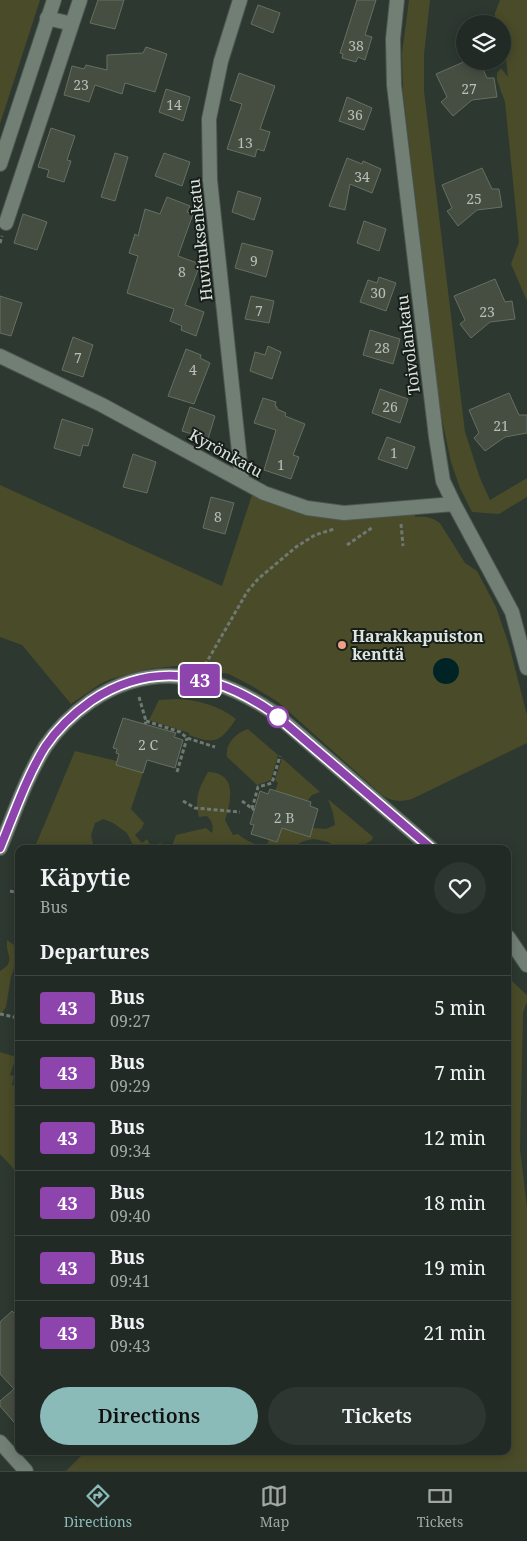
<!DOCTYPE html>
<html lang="en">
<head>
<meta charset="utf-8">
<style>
	:root { --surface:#212a24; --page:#2d3631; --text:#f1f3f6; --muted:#a2a7a6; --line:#3e4641; --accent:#8bbbb9 }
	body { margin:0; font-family:"Noto Serif",serif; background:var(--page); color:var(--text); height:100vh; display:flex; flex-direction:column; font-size:19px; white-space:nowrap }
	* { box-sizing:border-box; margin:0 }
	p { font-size:16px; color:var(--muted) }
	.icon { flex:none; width:28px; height:28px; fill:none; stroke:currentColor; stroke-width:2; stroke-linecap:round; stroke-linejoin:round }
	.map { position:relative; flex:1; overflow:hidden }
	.panel { position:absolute; left:15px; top:845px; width:496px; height:610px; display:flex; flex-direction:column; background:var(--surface); border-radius:10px; box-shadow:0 2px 12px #0003,0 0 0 1px var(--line) }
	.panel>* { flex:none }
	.badge { padding:0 10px; border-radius:4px; font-size:18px; line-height:32px }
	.controls { position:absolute; left:456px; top:15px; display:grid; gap:10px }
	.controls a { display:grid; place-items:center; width:55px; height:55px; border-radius:50%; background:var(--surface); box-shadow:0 2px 12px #0003,0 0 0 1px var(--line); font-size:25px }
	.map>.badge { position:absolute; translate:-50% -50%; box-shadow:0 0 0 2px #fff }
	h2 { padding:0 25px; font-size:19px; line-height:45px }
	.round { display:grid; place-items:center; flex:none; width:52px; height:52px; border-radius:26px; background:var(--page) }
	.headline { display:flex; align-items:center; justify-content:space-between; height:85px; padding:0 25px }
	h1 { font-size:24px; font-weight:600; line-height:38px }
	.button { display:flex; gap:10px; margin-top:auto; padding:10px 25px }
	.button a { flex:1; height:58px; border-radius:30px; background:var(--accent); color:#111; font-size:20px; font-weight:600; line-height:58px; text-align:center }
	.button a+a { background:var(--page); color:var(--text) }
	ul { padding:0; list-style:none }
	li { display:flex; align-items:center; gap:15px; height:65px; padding:0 25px; border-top:1px solid var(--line) }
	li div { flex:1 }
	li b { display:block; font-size:19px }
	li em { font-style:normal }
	li .badge { min-width:55px; font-weight:700; text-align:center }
	.tabs { display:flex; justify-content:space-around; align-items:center; height:70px; border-top:1px solid var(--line); background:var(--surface); font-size:14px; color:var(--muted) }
	.tabs a { display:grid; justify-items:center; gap:2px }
	.tabs .active { color:var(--accent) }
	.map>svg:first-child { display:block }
	.green { fill:#4a4b28 }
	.water { fill:#002426 }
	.building { fill:#464d41; stroke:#676f62 }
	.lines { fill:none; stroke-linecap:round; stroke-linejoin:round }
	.minor-casing { stroke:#4c5650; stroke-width:16 }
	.tertiary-casing { stroke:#4c5650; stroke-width:16 }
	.path { stroke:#6f7972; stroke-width:3; stroke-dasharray:4 2.5; stroke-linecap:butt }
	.minor { stroke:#717f75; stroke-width:14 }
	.tertiary { stroke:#717f75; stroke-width:14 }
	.line-casing { stroke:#fff; stroke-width:11 }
	.line { stroke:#8e44ad; stroke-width:8 }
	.poi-dot { fill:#f39f83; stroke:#181e1a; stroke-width:2 }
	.stop-dot { fill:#fff; stroke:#8e44ad; stroke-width:2.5 }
	.labels { text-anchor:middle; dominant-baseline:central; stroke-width:4; stroke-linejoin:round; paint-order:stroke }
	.number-label { font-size:14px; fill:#b7bfb8 }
	.street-label { font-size:16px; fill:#dde5df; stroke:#181e1a }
	.poi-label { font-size:16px; font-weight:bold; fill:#dde5df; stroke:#181e1a; text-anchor:start }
</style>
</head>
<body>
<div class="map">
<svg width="527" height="1471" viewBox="0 0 527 1471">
	<rect width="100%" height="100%" fill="#2c3830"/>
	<path class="green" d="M0,0H40L0,124Z
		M409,0H430L424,55V91L465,432L480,478L490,500L527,478V497L499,514L472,512L460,488L451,462L440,410L403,92L402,53Z
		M500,0H527V301L511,264L519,242L505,102L497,80V73L501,68L508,77L502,24V22L495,19V13Z
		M0,485L222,586L252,495L278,506L306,514L415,513V517C425,516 432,517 440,523L465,563L477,571L496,607L509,645L527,715V743L412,799C401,802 392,802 382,795L278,702L252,686L229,674L177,666L148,669L111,679L100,684L71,704L22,645L0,637Z
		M176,699C198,700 218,705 236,719C220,742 216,745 189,735V733L149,720L159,700Z
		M248,729L278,755L271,780L257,785L227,757C225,743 236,733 248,729Z
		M75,751L117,761L116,765L143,773L131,809L144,823L142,828L135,835L142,843L147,839L152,848L163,841L155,849H135L127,833L113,823L103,819L95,823L91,835L94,849H34Z
		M282,758L320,792L312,795L307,801L275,791L278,783L275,780Z
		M208,772C238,773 231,801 225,820L233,835L238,834C245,840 257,847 267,845L269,839L277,842L282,827L309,837L312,828L326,829L335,825L333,813L328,799L373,837L372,840L358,849H339L328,842L314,839L304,841L289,849H244L240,846L228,847L230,849H171L176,835L206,828L212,833C214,826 212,821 207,816L199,817C194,799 199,788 208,772Z
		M7,940L14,945L19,953L11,977L6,1007L0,1016V971C17,961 5,955 7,940Z
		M508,973L513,982L527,995V1002L523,1013L520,1149L527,1207V1471H66L86,1451H508Z
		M0,1052L16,1057L10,1075L14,1076L12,1085L19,1087V1184L13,1168L0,1154Z"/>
	<path class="water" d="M433 671a13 13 0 1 1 26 0a13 13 0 1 1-26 0Z"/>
	<path class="building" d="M98,0H124L115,29L90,23Z
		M357,0H376L365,35L372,37L365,60L358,57L356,62L342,58L343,54L340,53Z
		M258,5L280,13L273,33L251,24Z
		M146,47L167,54L155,92L125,83L122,94L95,85L89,102L64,95L72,66L84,69L86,65L107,70V55L143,53Z
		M466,61H479L487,78H494L497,97L472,100L453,116L441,102L447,97L436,74Z
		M239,73L275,86L260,129L270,132L264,151L257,149L255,157L227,149L242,104L230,100Z
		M166,89L190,97L183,121L159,112Z
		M347,97L372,108L364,130L339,121Z
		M51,128L75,136L67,160L71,161L64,182L47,177L49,170L38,167Z
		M115,153L128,157L115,201L101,197Z
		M164,153L190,162L182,186L155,176Z
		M347,158L362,164L363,161L381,169L372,193L350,184L345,210L329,206Z
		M482,168L492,189H499L502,207L477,210L458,226L447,211L452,208L442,185Z
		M238,191L261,198L254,220L232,212Z
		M167,197L190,206L187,212L193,214L178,256L200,264L185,305L204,312L196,336L181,330L182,326L170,321L174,309L127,293L138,256L129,253L135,234L138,236L145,209L160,214Z
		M23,214L47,222L37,250L14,243Z
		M364,221L386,229L379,251L357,243Z
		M242,243L273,251L266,277L235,268Z
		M379,277L396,283L386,311L360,302L368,280L377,283Z
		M495,279L505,302L512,301L515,319L490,322L471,338L460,324L465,320L454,296Z
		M0,296L22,303L11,336L0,333Z
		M251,296L274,301L269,323L245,319Z
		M370,330L400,339L393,364L363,355Z
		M73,337L93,345L83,377L62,370Z
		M268,346L281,352L272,379L250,371L255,352L265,355Z
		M186,349L201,355L200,358L210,363L194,404L168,396Z
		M380,389L408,399L400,423L372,413Z
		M509,393L519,415H527V433L505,437L485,451L474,438L479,433L469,410Z
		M263,398L276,402L275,406L277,407V409L286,413L285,416L305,424L293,455L299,457L291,479L264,470L276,430L254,423Z
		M190,407L215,416L208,439L182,431Z
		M62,419L93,429L88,446L83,445L80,456L54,448Z
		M387,437L415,447L407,469L378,459Z
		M133,454L156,462L147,493L123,487Z
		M211,497L234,503L225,534L203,528Z
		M123,718L176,733L174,737L183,740L175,768L147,760L143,773L116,765L119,754L116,753L117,749L113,748Z
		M270,789L311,802L310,806L318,809L310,837L282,828L277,842L251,834L254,825L250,824L260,791L268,794Z
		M12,1311L19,1318V1428L0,1406V1401L14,1389L0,1374V1322Z"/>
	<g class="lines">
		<g class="minor-casing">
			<path id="minor" d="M240,0L221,61L209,119L210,180L242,480
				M397,0L393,39L394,85L436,437L443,481L454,504L512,612L527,668
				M47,18L72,24
				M6,223L80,0
				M0,356L102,405L264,493L307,508L344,513L454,504
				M0,848C14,814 26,778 45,747C57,729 74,713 91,701C152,660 214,673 273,712L432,849
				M508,937L527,965"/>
		</g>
		<g class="tertiary-casing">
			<path id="tertiary" d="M0,164L54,0
				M0,1442L26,1471"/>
		</g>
		<path class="path" d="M0,243L2,236
			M401,524L403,546
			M347,545L373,527
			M205,665L247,592L258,579L296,547L315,535L334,529
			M139,697L146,721L145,724
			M146,721L180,732L187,738L215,747
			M177,772L187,738
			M183,801L195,808L240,812
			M242,801L254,810
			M252,809L258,787L272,783L280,756
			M10,891L19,893
			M0,1014L19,1018"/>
		<use href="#minor" class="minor"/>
		<use href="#tertiary" class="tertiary"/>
	</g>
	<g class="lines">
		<g class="line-casing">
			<path id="line" d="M0,848C14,814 26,778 45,747C57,729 74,713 91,701C152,660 215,673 272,712L432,849"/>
		</g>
		<use href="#line" class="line"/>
	</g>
	<circle class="poi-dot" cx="342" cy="645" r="5"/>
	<circle class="stop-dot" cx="278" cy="717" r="10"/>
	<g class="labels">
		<g class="number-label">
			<text x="356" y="45">38</text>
			<text x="81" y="84">23</text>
			<text x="469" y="88">27</text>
			<text x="174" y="104">14</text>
			<text x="355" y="114">36</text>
			<text x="245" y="142">13</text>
			<text x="362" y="176">34</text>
			<text x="474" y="198">25</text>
			<text x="254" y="260">9</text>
			<text x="182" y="271">8</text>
			<text x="378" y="292">30</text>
			<text x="259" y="310">7</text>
			<text x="487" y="311">23</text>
			<text x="382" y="347">28</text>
			<text x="78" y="357">7</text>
			<text x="193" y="369">4</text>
			<text x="390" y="406">26</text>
			<text x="501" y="425">21</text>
			<text x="394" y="452">1</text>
			<text x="281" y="464">1</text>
			<text x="218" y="516">8</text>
			<text x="148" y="744">2 C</text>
			<text x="284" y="817">2 B</text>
		</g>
		<g class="street-label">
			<text transform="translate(200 240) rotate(-96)">Huvituksenkatu</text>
			<text transform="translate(408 345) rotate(-97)">Toivolankatu</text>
			<text transform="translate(226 453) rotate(29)">Kyrönkatu</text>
		</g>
		<g class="poi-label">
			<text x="352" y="636">Harakkapuiston<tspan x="352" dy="18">kenttä</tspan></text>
		</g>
	</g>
</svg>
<div class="controls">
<a><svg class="icon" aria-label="layers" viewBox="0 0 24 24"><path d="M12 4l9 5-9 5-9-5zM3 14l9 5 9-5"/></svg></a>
</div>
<b class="badge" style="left:200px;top:680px;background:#8e44ad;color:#fff">43</b>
<section class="panel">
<div class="headline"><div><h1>Käpytie</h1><p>Bus</p></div><a class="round"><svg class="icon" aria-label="heart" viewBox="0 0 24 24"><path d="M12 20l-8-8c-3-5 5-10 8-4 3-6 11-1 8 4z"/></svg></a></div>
<h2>Departures</h2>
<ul>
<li><span class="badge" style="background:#8e44ad;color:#fff">43</span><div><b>Bus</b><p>09:27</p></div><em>5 min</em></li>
<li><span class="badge" style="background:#8e44ad;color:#fff">43</span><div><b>Bus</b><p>09:29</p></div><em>7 min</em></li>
<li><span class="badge" style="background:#8e44ad;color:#fff">43</span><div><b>Bus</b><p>09:34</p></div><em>12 min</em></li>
<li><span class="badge" style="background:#8e44ad;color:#fff">43</span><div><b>Bus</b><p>09:40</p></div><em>18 min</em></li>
<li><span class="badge" style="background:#8e44ad;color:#fff">43</span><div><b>Bus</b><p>09:41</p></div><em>19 min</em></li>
<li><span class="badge" style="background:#8e44ad;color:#fff">43</span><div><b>Bus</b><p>09:43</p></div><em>21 min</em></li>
</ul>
<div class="button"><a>Directions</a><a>Tickets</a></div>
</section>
</div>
<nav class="tabs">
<a class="active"><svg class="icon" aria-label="directions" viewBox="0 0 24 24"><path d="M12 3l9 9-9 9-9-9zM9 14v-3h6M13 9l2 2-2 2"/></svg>Directions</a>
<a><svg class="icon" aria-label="map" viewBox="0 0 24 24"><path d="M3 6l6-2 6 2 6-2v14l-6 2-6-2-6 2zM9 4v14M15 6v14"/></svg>Map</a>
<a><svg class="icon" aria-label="tickets" viewBox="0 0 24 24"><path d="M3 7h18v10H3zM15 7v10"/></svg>Tickets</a>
</nav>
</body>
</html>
